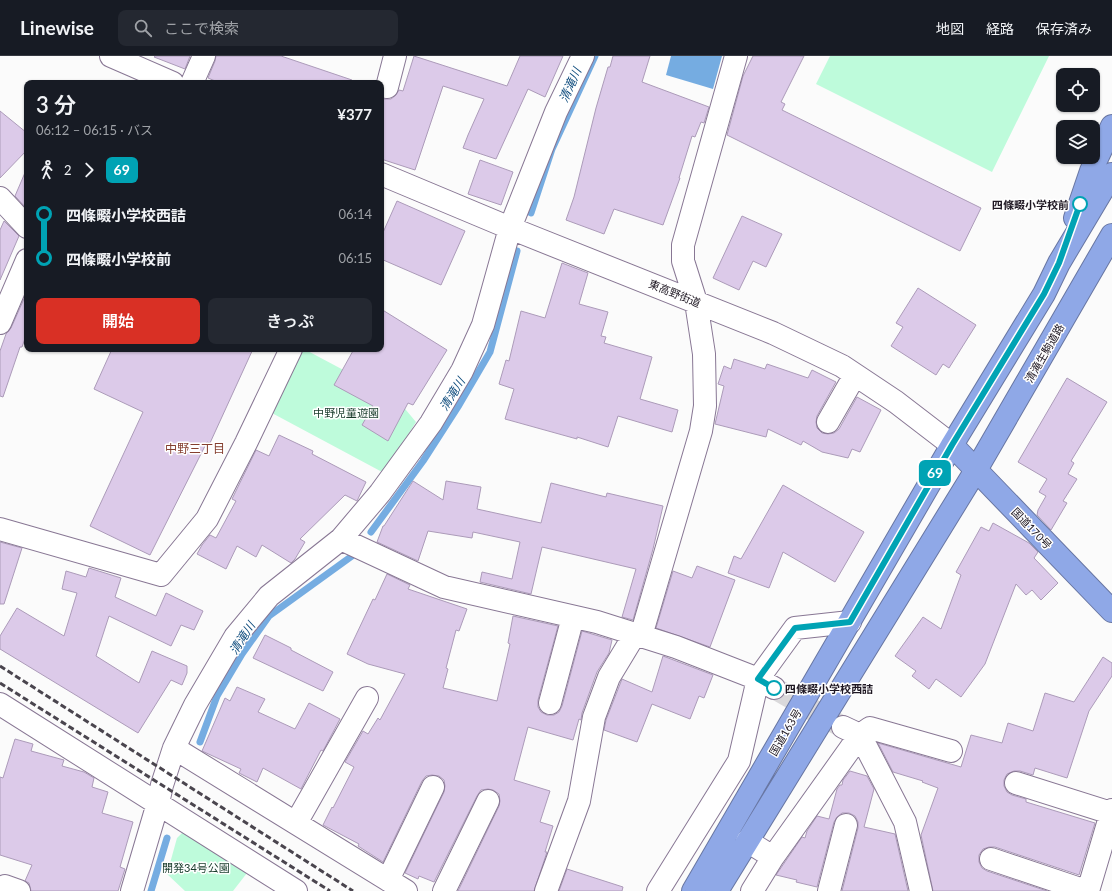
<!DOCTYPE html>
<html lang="ja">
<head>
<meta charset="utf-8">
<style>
	:root { --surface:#171b24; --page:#242831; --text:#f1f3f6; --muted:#9ea1a6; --line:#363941; --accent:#d93025 }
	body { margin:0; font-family:Lato,"Noto Sans JP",sans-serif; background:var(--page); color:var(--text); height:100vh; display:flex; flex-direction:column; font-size:15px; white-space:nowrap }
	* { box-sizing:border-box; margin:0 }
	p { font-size:13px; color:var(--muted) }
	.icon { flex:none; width:22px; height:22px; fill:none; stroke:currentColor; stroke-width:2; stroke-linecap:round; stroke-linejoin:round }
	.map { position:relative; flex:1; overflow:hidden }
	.side { position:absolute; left:24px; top:24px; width:360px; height:272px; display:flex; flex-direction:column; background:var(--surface); border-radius:8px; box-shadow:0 1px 3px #0004 }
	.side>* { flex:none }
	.badge { padding:0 8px; border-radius:6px; font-size:14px; line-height:26px }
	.controls { position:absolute; left:1056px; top:12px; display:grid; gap:8px }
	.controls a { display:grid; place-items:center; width:44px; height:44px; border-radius:8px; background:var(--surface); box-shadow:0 1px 3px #0004; font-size:20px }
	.map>.badge { position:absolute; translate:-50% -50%; box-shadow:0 0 0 2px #fff }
	.legs { display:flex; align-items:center; gap:6px; height:44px; padding:0 12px; font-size:13px }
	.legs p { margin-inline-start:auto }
	.headline { display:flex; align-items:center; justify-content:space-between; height:68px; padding:0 12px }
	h1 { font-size:22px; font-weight:600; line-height:30px }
	.primary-button { display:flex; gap:8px; margin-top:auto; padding:8px 12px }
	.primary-button a { flex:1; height:46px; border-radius:8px; background:var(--accent); color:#fff; font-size:16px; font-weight:600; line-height:46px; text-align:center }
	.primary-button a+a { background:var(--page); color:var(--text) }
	ul { padding:0 12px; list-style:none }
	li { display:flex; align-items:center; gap:14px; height:44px; font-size:15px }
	li i { display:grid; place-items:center; width:6px; height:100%; margin:0 5px; background:currentColor }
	li i::after { content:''; width:10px; height:10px; margin:-5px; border:3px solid; border-radius:50%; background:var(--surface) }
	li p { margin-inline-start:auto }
	li:first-child i { background:linear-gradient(#0000 50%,currentColor 0) }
	li:last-child i { background:linear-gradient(currentColor 50%,#0000 0) }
	header { display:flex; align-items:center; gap:24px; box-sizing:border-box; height:56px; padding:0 20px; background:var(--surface); border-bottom:1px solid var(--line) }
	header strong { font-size:19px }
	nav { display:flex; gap:22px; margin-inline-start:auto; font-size:14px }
	.search { width:280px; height:36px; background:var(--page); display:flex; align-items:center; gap:10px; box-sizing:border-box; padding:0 14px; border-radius:8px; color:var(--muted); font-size:15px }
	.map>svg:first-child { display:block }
	.green { fill:#befbdb }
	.water { fill:#75ace1 }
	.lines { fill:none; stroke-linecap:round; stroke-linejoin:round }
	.stream { stroke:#75ace1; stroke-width:7 }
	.building { fill:#dccae9; stroke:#ac9bb9 }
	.minor-tunnel { stroke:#dad9db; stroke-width:22; stroke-dasharray:22 11; stroke-linecap:butt }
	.minor-casing { stroke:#887794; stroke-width:24 }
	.highway-casing { stroke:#6876a2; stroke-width:24 }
	.minor { stroke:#fff; stroke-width:22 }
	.highway { stroke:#8fa8e7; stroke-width:22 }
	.rail { stroke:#4a454e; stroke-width:3; stroke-dasharray:6 3; stroke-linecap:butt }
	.line-1-casing { stroke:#fff; stroke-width:9 }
	.line-1 { stroke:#00a3b4; stroke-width:6 }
	.stop-1-dot { fill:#fff; stroke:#00a3b4; stroke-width:2 }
	.labels { text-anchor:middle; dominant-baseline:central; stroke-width:3; stroke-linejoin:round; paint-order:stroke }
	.stop-label { font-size:11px; font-weight:bold; fill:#1f1823; stroke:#fff; text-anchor:end }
	.street-label { font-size:11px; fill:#1f1823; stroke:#fff }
	.park-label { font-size:11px; fill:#173a2a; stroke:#fff }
	.water-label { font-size:12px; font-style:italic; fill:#114e7f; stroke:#fff }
	.neighbourhood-label { font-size:12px; fill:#853f2f; stroke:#fff }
</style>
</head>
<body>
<header>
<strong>Linewise</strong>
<div class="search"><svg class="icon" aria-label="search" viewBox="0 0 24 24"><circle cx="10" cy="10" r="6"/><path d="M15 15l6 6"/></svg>ここで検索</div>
<nav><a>地図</a><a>経路</a><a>保存済み</a></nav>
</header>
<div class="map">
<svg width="1112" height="835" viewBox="0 0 1112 835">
	<rect width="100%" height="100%" fill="#fbfbfb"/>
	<path class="green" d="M830,0H1049L992,116L816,28Z
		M301,293H304L396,342L416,366L384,417L270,356Z
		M184,775L247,817L233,835H185L167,818L177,782Z"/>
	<path class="water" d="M671,0H722L713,33L666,19Z"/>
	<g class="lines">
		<path class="stream" d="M531,157L552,93L595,0
			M371,476L423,405L459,349L490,296L517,195
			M200,686L217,640L242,598L269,560L352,500
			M151,835L167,782"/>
	</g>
	<path class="building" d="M155,0H190L185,13L154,1Z
		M216,0H281L352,24L351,27H220L208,22L215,5Z
		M414,0L507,30L520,0H563L545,41L528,33L496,103L463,92L468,79L484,43L443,30L415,114L381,103V42L384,43H391L396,39L399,34L403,35Z
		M613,0H650L642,26L709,51L704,67L701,66L695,81L692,80L679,122H680L663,169L614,153L604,178L566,164L574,141L596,52L608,11H610Z
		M753,0H804L781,46L785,48L782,54L981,152L960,195L727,79L743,20Z
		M0,55L27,77V94L0,122Z
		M480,104L513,116L501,149L468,138Z
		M27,112V153L15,140Z
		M397,145L465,175L441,229L381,203V181Z
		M742,160L782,178L766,211L753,205L739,234L713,222Z
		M4,165L19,180L0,224V174Z
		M562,207L588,217L579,248L608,256L601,280L606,281L604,287L652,301L640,343L678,354L672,376L618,360L608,391L577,381V383L505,363L514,333L499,328L506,304L509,305L521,255L545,262Z
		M918,232L976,269L949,312L943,308L936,319L891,290L903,271L896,267Z
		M27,236V277L22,291H20L3,341L0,340V295L6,278L11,272Z
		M381,253L447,294L413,349L408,347L388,385L362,369L373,350L334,329L354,293H381Z
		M112,293H253L210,387L207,386L150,499L90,470L143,356L94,333Z
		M734,303L765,313L767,308L808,322L812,314L836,326L817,360L816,366L817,372L822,377L828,378L834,377L839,373L857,341L881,354L860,396L852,393L848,402L822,396L803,385L801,389L768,373L766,381L715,368L724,330L718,328L724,310L731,313Z
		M1067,322L1107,346L1071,405L1074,407L1068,418L1077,423L1063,445L1067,447L1051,474L1037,459L1038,454L1046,440L1039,436L1047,423L1018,406Z
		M279,379L313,395L312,398L366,426L357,445L345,439L300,483L305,486L295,503L291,507L262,489L256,501L237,490L226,513L197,498L202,489L210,479L216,482L236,445L232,443L256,394L269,400Z
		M413,425L443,444L446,425L481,431L477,453L541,467L551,427L606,441L607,437L663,450L653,493L633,564L622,561L636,513L542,491L531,538L480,526L482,516L512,523L520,486L473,476L472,482L428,475L418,505L377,486L383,470H384Z
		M783,429L864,476L835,526L783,496L769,532L728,517L734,500L741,503Z
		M993,467L1029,487L1038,496L1034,502L1058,527L1041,544L1032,534L1026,539L1016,528L985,608L961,641L936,623L929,633L912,620L916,615L895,600L923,561L941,573L961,519L956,516L981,471L989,475Z
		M0,486L22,492L4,548H0Z
		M697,510L735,524L710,591L656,572L673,515L692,522Z
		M89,512L121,522L115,541L156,560L166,537L203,555L194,574L181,569L171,590L109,560L96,600L139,627L152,595L187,610V617L182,629L171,624L138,677L0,593V580L17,552L64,580L77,537L62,533L66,515L86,521Z
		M387,518L410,529L408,533L467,553L459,575L456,574L446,612L448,613L443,632L497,645L510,588L508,587L513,560L558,570L538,644V651L541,656L547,659H554L559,656L562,650L582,575L612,584L609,597L597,616L582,657L581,664L579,663L573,684L528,671L514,724L550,735L540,766L553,770L545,796H547L534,835H458L499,750L500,745L499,738L493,734L488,733L481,734L477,740L434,826L419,820L418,823L405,817L444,736L445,730L444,724L439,720L432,719L426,720L422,725L383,806L358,790L359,788L323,769L332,751L333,752L354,711L345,706L363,675L368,678L378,662L380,664L405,618L368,608L347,598L373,543L375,544Z
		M265,579L291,592V594L333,616L323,635L253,602Z
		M663,600L713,619L704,642L699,640L690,663L652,648L637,686L604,674L606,664L622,623L652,636Z
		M1103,601L1112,607V620L1089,655L1067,722L1035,712L1033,719L1020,715H1014L1007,718L1004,724V730L1007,736L1012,739L1026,743V746L1095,767L1079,819L995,791H989L983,793L979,799V806L982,812L987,815L1047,835H933L921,779L938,732L922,726L923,725L893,716L878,687L961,711L971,679L1002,687L1008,667L1033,675L1045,637L1074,646Z
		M237,631L265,643L258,656L295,673L309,647L340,663L323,695L321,694L301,733L263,712L257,726L239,717L241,713L202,695L225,642L230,645Z
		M15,683L33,688L31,695L64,704L62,710L84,716L94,722L92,731L108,736L102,757L133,766L120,811L125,813L118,835H31L29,827L25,825L32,809L0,799V721L3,722Z
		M850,715L867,720L874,733L864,771L895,778L908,835H842L858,772V766L855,760L849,757H842L837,761L834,766L817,831L796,826L797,824L776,819L802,781L805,782L807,775L817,760L829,763L837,733L840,729H842L843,724Z
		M567,813L623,831L622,835H559Z"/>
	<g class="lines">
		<path class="minor-tunnel" d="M774,632L841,670"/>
		<g class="minor-casing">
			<path id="minor" d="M111,0L173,27
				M192,27L204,0
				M387,31L395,0
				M381,118L510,172L773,277L842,310L896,346L952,389
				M0,142L27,171
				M0,267L27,204
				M828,366L855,319
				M0,473L161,519L207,463L246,387L291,293
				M341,483L444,531L597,566L676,591L758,623L795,572L850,566
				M641,580L701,375L705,350L704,298L696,246L683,205V189L736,0
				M550,647L573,561
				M0,648L296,835
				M843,671L860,679L870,672L951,695
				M174,692L406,835
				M1016,727L1111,757
				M296,767L367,642
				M747,785L773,801L860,679L905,766L921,835
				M991,803L1086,835
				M388,824L433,731
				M3,835L5,830L19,835
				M132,835L158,747L162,729L174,692L195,649L235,581L269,540L341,483L380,437L431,367L462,315L483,269L510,172L556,56L583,0
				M444,835L488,745
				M546,835L579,745L594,661L609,621L635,578
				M658,835L739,705L758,623L774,632
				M752,835L773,801
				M829,835L846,769
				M1088,835L1112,754"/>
		</g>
		<g class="highway-casing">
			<path id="highway" d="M1075,162L1091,115L1112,70
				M952,389L1112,555
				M693,835L952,389L1044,238L1059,207L1112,118
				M717,835L976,414L1112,179"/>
		</g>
		<use href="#minor" class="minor"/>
		<use href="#highway" class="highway"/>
		<path class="rail" d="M0,610L353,835
			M0,627L330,835"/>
	</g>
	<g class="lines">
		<g class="line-1-casing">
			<path id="line-1" d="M774,632L758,623L795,572L850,566L952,389L1044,238L1059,207L1080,148"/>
		</g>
		<use href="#line-1" class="line-1"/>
	</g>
	<g class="stop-1-dot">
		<circle cx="1080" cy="148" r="7"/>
		<circle cx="774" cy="632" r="7"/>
	</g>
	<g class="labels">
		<g class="stop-label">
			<text x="1069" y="148">四條畷小学校前</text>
			<text x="785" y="632" text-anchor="start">四條畷小学校西詰</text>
		</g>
		<g class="street-label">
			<text transform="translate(675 237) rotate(22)">東高野街道</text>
			<text transform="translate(1044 297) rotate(-60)">清滝生駒道路</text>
			<text transform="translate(1032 472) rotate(46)">国道170号</text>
			<text transform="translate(785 676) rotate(-60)">国道163号</text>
		</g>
		<g class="park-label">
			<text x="346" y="356">中野児童遊園</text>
			<text x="196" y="811">開発34号公園</text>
		</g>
		<g class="water-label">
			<text transform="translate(570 29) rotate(-66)">清滝川</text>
			<text transform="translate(452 338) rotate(-58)">清滝川</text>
			<text transform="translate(242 582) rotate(-57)">清滝川</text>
		</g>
		<g class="neighbourhood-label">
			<text x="195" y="392">中野三丁目</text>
		</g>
	</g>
</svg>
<div class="controls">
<a><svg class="icon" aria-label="locate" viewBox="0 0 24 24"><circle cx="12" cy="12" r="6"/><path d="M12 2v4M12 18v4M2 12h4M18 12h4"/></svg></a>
<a><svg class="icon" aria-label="layers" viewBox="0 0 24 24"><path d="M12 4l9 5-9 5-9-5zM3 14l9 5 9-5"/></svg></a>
</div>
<b class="badge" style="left:935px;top:417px;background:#00a3b4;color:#fff">69</b>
<section class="side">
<div class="headline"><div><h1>3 分</h1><p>06:12 – 06:15 · バス</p></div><b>¥377</b></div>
<div class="legs"><svg class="icon" aria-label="walk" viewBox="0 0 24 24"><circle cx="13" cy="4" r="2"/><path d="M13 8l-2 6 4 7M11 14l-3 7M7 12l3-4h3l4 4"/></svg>2<svg class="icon" aria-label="forward" viewBox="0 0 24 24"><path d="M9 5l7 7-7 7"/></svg><b class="badge" style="background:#00a3b4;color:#fff">69</b></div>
<ul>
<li><i style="color:#00a3b4"></i><b>四條畷小学校西詰</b><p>06:14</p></li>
<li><i style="color:#00a3b4"></i><b>四條畷小学校前</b><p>06:15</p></li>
</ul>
<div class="primary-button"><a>開始</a><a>きっぷ</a></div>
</section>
</div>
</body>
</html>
